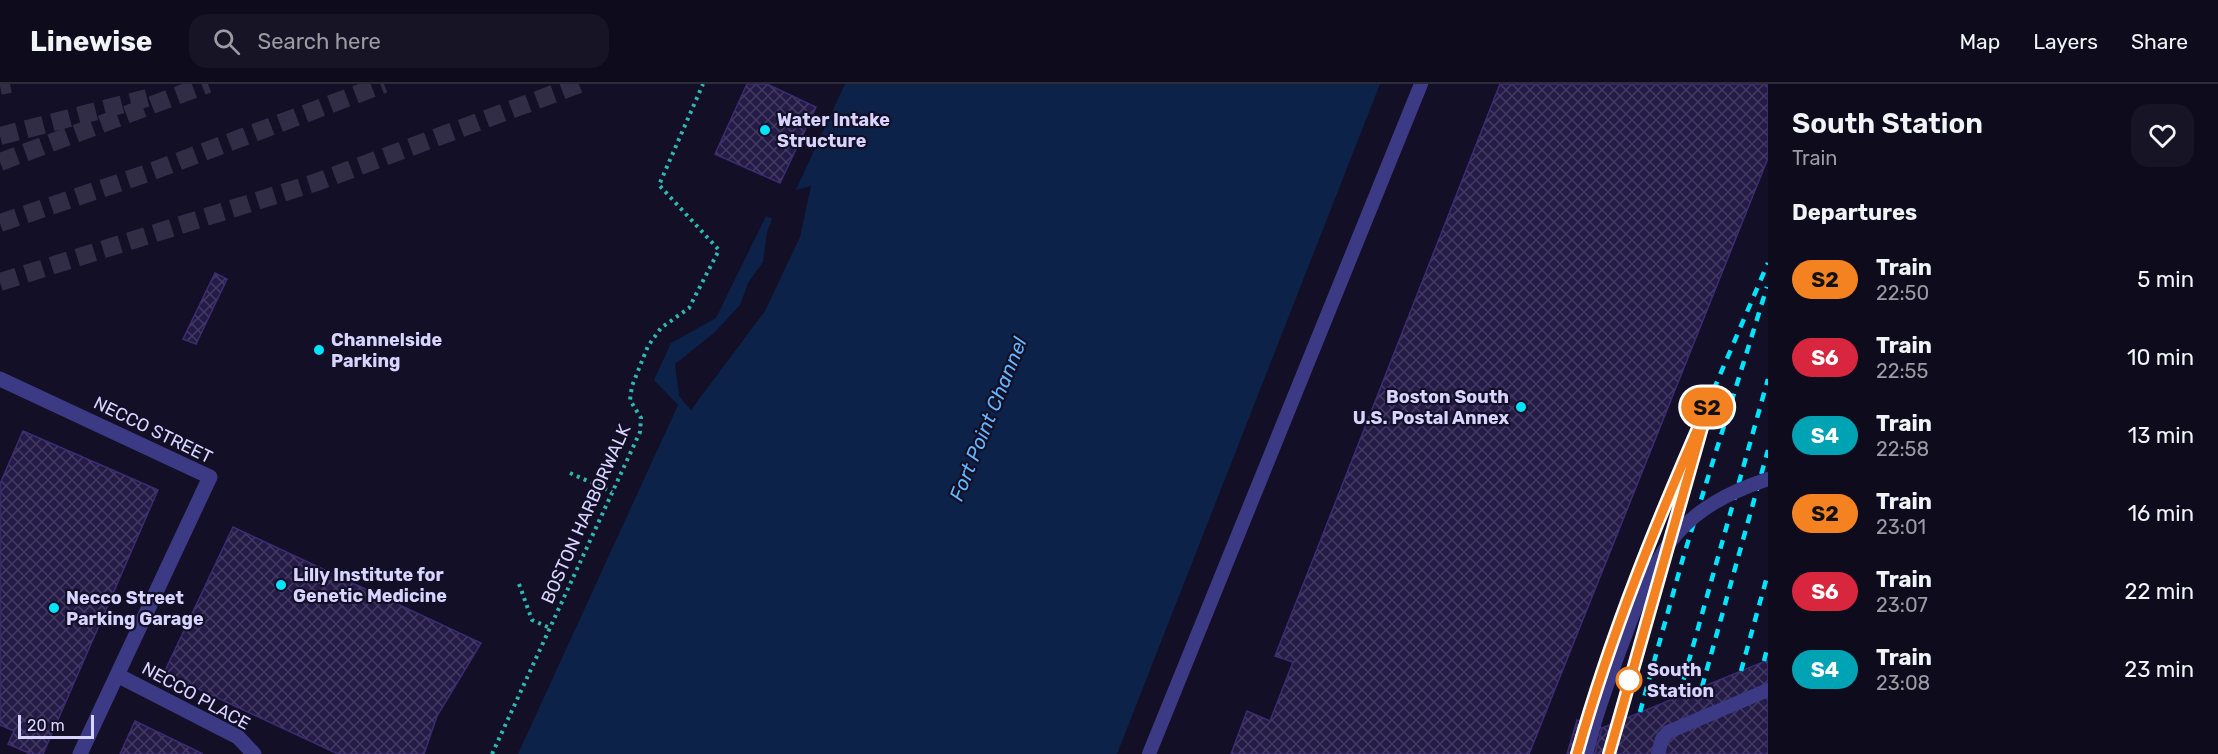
<!DOCTYPE html>
<html lang="en">
<head>
<meta charset="utf-8">
<style>
	:root { --surface:#0e0b1c; --page:#171425; --text:#f1f3f6; --muted:#9b9ba3; --line:#2e2b3b }
	body { margin:0; font-family:Rubik,sans-serif; background:var(--page); color:var(--text); height:100vh; display:flex; flex-direction:column; font-size:22px; white-space:nowrap }
	* { box-sizing:border-box; margin:0 }
	p { font-size:20px; color:var(--muted) }
	.icon { flex:none; width:33px; height:33px; fill:none; stroke:currentColor; stroke-width:2; stroke-linecap:round; stroke-linejoin:round }
	.map { position:relative; flex:1; overflow:hidden }
	.sheet { display:flex; flex-direction:column; background:var(--surface); width:450px }
	.sheet>* { flex:none }
	.badge { padding:0 12px; border-radius:20px; font-size:21px; line-height:39px }
	.scale { position:absolute; left:18px; bottom:15px; width:76px; box-sizing:border-box; padding-left:6px; border:3px solid #d9d4ff; border-top:0; font-size:16px; line-height:21px; white-space:nowrap; color:#d9d4ff; -webkit-text-stroke:4px #130f26; paint-order:stroke }
	.map>.badge { position:absolute; translate:-50% -50%; box-shadow:0 0 0 3px #fff }
	h2 { padding:0 24px; font-size:22px; line-height:54px }
	.round { display:grid; place-items:center; flex:none; width:63px; height:63px; border-radius:18px; background:var(--page) }
	.headline { display:flex; align-items:center; justify-content:space-between; height:102px; padding:0 24px }
	h1 { font-size:28px; font-weight:600; line-height:45px }
	ul { padding:0; list-style:none }
	li { display:flex; align-items:center; gap:18px; height:78px; padding:0 24px }
	li div { flex:1 }
	li b { display:block; font-size:22px }
	li em { font-style:normal }
	li .badge { min-width:66px; font-weight:700; text-align:center }
	header { display:flex; align-items:center; gap:36px; box-sizing:border-box; height:84px; padding:0 30px; background:var(--surface); border-bottom:2px solid var(--line) }
	header strong { font-size:28px }
	nav { display:flex; gap:33px; margin-inline-start:auto; font-size:21px }
	.search { width:420px; height:54px; background:var(--page); display:flex; align-items:center; gap:15px; box-sizing:border-box; padding:0 21px; border-radius:18px; color:var(--muted); font-size:22px }
	main { display:flex; flex:1; min-height:0 }
	.map>svg:first-child { display:block }
	.water { fill:#0c2248 }
	.pier { fill:#130f26 }
	.building { fill:url(#building-cross-hatch); stroke:#3b2d73; stroke-width:1.5 }
	.lines { fill:none; stroke-linecap:round; stroke-linejoin:round }
	.highway-tunnel { stroke:#312d47; stroke-width:18; stroke-dasharray:18 9; stroke-linecap:butt }
	.path { stroke:#2fb8b0; stroke-width:4; stroke-dasharray:3 4.5; stroke-linecap:butt }
	.lane { stroke:#3d3a85; stroke-width:14 }
	.street { stroke:#3d3a85; stroke-width:15 }
	.rail { stroke:#00e5ff; stroke-width:4.5; stroke-dasharray:9 8; stroke-linecap:butt }
	.lane-bridge { stroke:#3d3a85; stroke-width:14 }
	.line-casing { stroke:#fff; stroke-width:14 }
	.line { stroke:#f58220; stroke-width:9 }
	.poi-dot { fill:#00e5ff; stroke:#130f26; stroke-width:2 }
	.stop-dot { fill:#fff; stroke:#f58220; stroke-width:3 }
	.labels { text-anchor:middle; dominant-baseline:central; stroke-width:4.5; stroke-linejoin:round; paint-order:stroke }
	.poi-label { font-size:18px; font-weight:bold; fill:#d9d4ff; stroke:#130f26; text-anchor:start }
	.street-label { font-size:18px; fill:#d9d4ff; stroke:#130f26 }
	.stop-label { font-size:18px; font-weight:bold; fill:#d9d4ff; stroke:#130f26; text-anchor:start }
	.water-label { font-size:20px; font-style:italic; fill:#62b6ff; stroke:#130f26 }
</style>
</head>
<body>
<header>
<strong>Linewise</strong>
<div class="search"><svg class="icon" aria-label="search" viewBox="0 0 24 24"><circle cx="10" cy="10" r="6"/><path d="M15 15l6 6"/></svg>Search here</div>
<nav><a>Map</a><a>Layers</a><a>Share</a></nav>
</header>
<main>
<div class="map">
<svg width="1768" height="670" viewBox="0 0 1768 670">
	<defs>
		<pattern id="building-cross-hatch" width="8" height="8" patternUnits="userSpaceOnUse" patternTransform="scale(1.5)"><rect width="8" height="8" fill="#241b47"/><path d="M0 0l8 8M0 8l8-8" fill="none" stroke="#433b63"/></pattern>
	</defs>
	<rect width="100%" height="100%" fill="#130f26"/>
	<path class="water" d="M845,0H1380L1117,670H518L678,321L654,296L671,259L716,234L766,132L781,138Z"/>
	<path class="pier" d="M811,102L800,153L765,227L691,326L679,312L675,280L714,249L740,221L748,199L763,178L767,148L773,132L779,135L792,107Z"/>
	<path class="building" d="M747,0H767L816,23L780,99L715,70Z
		M1500,0H1768V74L1529,670H1231L1247,627L1270,637L1293,578L1275,572Z
		M215,189L227,195L196,260L183,255Z
		M23,347L158,406L43,670H31L8,660L14,647L0,641V400Z
		M233,443L481,559L437,632L424,670H338L164,589Z
		M1768,576V670H1595L1602,644Z
		M1768,576V670H1567L1577,636L1602,644Z
		M135,637L203,670H120Z"/>
	<g class="lines">
		<path class="highway-tunnel" d="M0,2L10,0
			M0,52L147,14
			M0,78L208,0
			M0,139L145,90L384,0
			M0,198L317,98L580,0"/>
		<path class="path" d="M570,389L612,408
			M519,500L532,536L550,544
			M492,670L640,348L641,334L630,316L632,302L648,262L661,244L689,224L719,166L659,101L703,0"/>
		<path class="lane" d="M1149,670L1421,0
			M1586,670L1594,641
			M1658,670L1662,655L1668,648L1768,606"/>
		<path class="street" d="M0,295L210,393L80,670
			M117,591L238,653L254,670"/>
		<path class="rail" d="M1764,577L1768,561
			M1741,587L1768,489
			M1702,603L1768,366
			M1679,612L1768,295
			M1640,628L1683,474L1767,203
			M1618,638L1695,368
			M1586,639L1619,539L1659,433L1768,179"/>
		<path class="lane-bridge" d="M1594,641C1604,607 1617,574 1629,541C1660,460 1682,424 1768,395"/>
	</g>
	<g class="lines">
		<g class="line-casing">
			<path id="line" d="M1577,670C1611,549 1658,434 1709,319L1609,670"/>
		</g>
		<use href="#line" class="line"/>
	</g>
	<g class="poi-dot">
		<circle cx="765" cy="46" r="6"/>
		<circle cx="319" cy="266" r="6"/>
		<circle cx="1521" cy="323" r="6"/>
		<circle cx="281" cy="501" r="6"/>
		<circle cx="54" cy="524" r="6"/>
	</g>
	<circle class="stop-dot" cx="1629" cy="596" r="12"/>
	<g class="labels">
		<g class="poi-label">
			<text x="777" y="36">Water Intake<tspan x="777" dy="21">Structure</tspan></text>
			<text x="331" y="256">Channelside<tspan x="331" dy="21">Parking</tspan></text>
			<text x="1509" y="313" text-anchor="end">Boston South<tspan x="1509" dy="21">U.S. Postal Annex</tspan></text>
			<text x="293" y="491">Lilly Institute for<tspan x="293" dy="21">Genetic Medicine</tspan></text>
			<text x="66" y="514">Necco Street<tspan x="66" dy="21">Parking Garage</tspan></text>
		</g>
		<g class="street-label">
			<text transform="translate(153 346) rotate(26)">NECCO STREET</text>
			<text transform="translate(586 430) rotate(-66)">BOSTON HARBORWALK</text>
			<text transform="translate(196 612) rotate(29)">NECCO PLACE</text>
		</g>
		<g class="stop-label">
			<text x="1647" y="586">South<tspan x="1647" dy="21">Station</tspan></text>
		</g>
		<g class="water-label">
			<text transform="translate(988 335) rotate(-68)">Fort Point Channel</text>
		</g>
	</g>
</svg>
<div class="scale">20 m</div>
<b class="badge" style="left:1707px;top:323px;background:#f58220;color:#111">S2</b>
</div>
<section class="sheet">
<div class="headline"><div><h1>South Station</h1><p>Train</p></div><a class="round"><svg class="icon" aria-label="heart" viewBox="0 0 24 24"><path d="M12 20l-8-8c-3-5 5-10 8-4 3-6 11-1 8 4z"/></svg></a></div>
<h2>Departures</h2>
<ul>
<li><span class="badge" style="background:#f58220;color:#111">S2</span><div><b>Train</b><p>22:50</p></div><em>5 min</em></li>
<li><span class="badge" style="background:#d7263d;color:#fff">S6</span><div><b>Train</b><p>22:55</p></div><em>10 min</em></li>
<li><span class="badge" style="background:#00a3b4;color:#fff">S4</span><div><b>Train</b><p>22:58</p></div><em>13 min</em></li>
<li><span class="badge" style="background:#f58220;color:#111">S2</span><div><b>Train</b><p>23:01</p></div><em>16 min</em></li>
<li><span class="badge" style="background:#d7263d;color:#fff">S6</span><div><b>Train</b><p>23:07</p></div><em>22 min</em></li>
<li><span class="badge" style="background:#00a3b4;color:#fff">S4</span><div><b>Train</b><p>23:08</p></div><em>23 min</em></li>
</ul>
</section>
</main>
</body>
</html>
